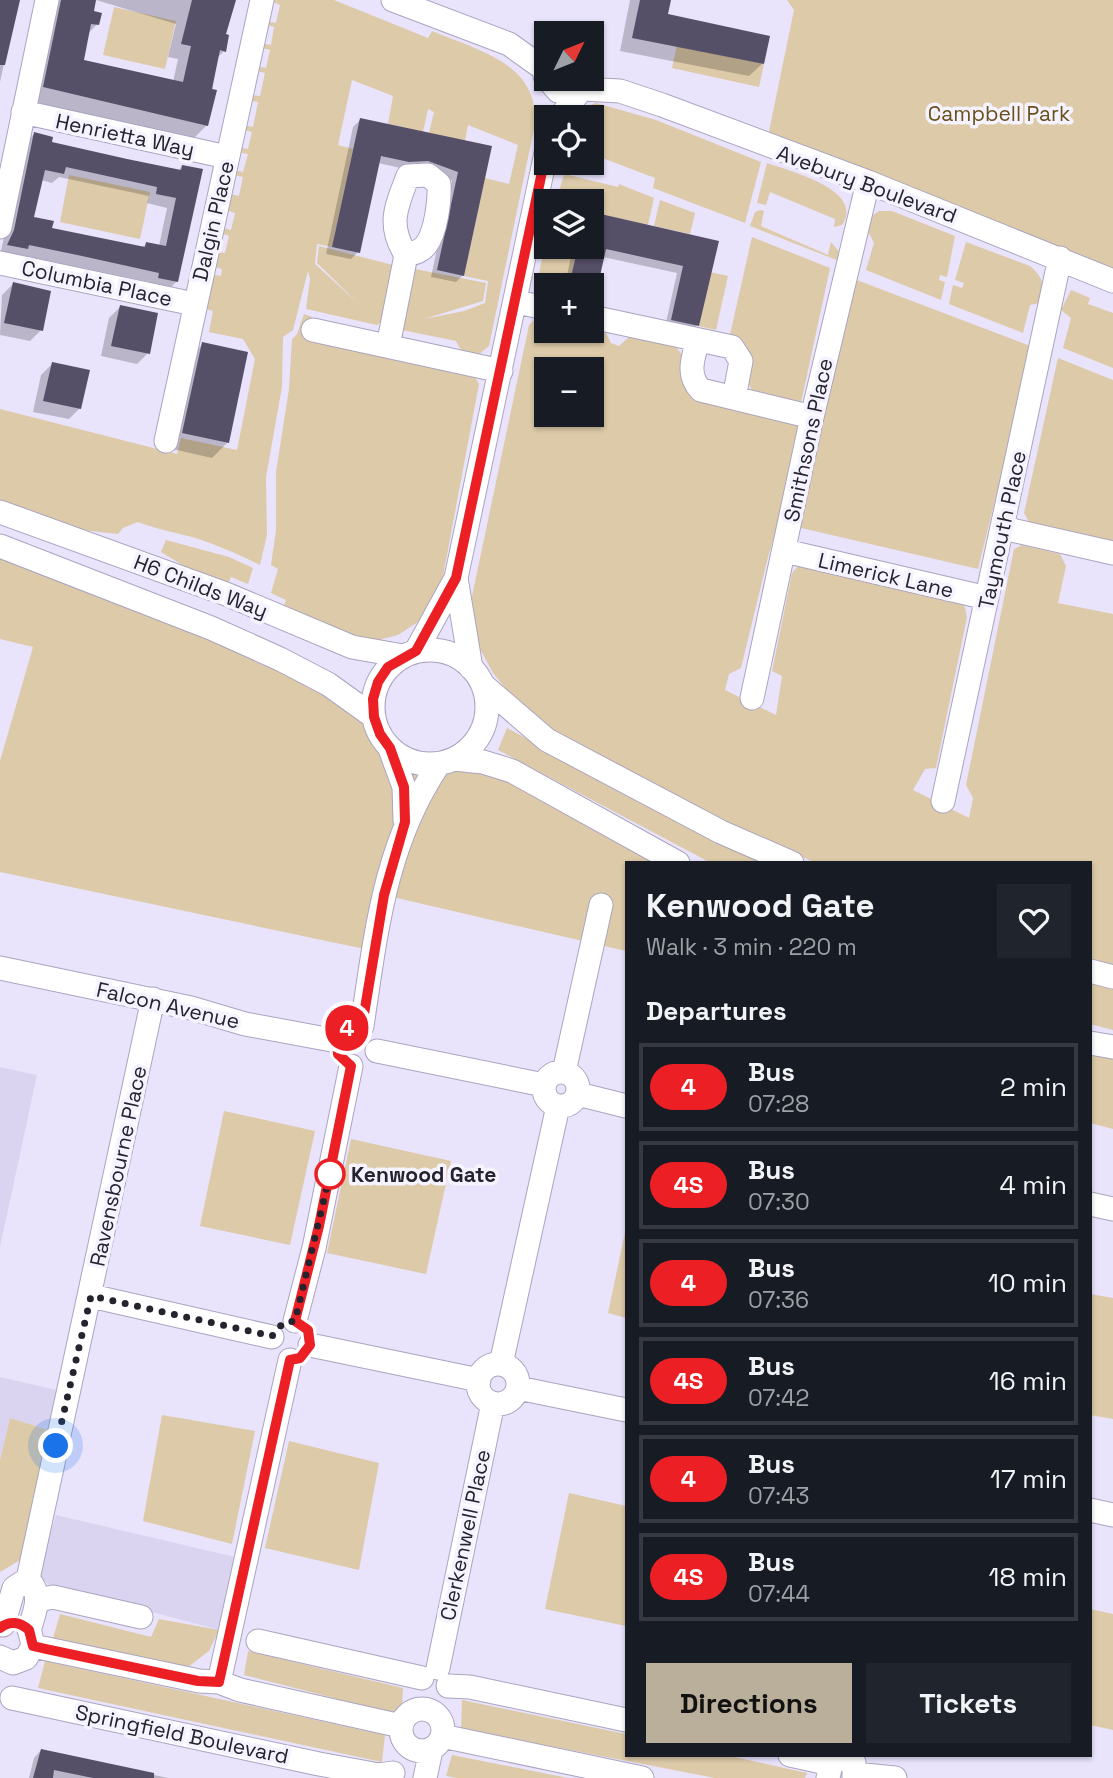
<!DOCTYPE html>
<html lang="en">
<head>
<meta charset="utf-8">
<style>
	:root { --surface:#171b24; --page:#20242c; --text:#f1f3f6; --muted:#9ea1a6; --line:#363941; --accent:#b9af9b }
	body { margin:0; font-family:"Space Grotesk",sans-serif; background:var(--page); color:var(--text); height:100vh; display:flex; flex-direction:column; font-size:26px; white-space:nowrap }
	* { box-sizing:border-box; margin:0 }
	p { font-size:23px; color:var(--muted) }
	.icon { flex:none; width:38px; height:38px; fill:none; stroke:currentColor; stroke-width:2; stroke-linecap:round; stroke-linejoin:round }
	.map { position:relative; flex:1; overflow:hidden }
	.panel { position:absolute; left:625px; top:861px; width:467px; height:896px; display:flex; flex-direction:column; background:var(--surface); border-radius:0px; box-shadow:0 2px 5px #0004 }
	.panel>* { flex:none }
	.badge { padding:0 14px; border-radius:23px; font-size:24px; line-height:46px }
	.needle { width:46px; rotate:47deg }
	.buttons { position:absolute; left:534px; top:21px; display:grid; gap:14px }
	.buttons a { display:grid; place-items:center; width:70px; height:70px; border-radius:0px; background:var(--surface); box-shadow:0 2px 5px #0004; font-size:35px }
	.you { position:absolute; width:35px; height:35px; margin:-18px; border:5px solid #fff; border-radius:50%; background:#1a73e8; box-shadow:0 0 0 10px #1a73e833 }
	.map>.badge { position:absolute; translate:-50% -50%; box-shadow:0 0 0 4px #fff }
	h2 { padding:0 21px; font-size:26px; line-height:63px }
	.round { display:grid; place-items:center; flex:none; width:74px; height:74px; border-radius:0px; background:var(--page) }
	.head { display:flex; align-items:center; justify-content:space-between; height:119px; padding:0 21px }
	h1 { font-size:33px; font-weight:600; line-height:52px }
	.action { display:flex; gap:14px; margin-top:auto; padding:14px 21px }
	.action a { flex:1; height:80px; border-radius:0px; background:var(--accent); color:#111; font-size:28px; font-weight:600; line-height:80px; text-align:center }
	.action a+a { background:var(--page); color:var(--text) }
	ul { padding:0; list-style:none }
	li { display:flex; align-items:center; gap:21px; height:88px; margin:0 14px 10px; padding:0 7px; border:4px solid var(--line); border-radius:0px }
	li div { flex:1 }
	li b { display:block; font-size:26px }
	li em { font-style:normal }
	li .badge { min-width:77px; font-weight:700; text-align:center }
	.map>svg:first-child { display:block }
	.built { fill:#dad4f1 }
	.green { fill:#ddcaa9; fill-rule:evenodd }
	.shadow { fill:#0003; fill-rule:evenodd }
	.building { fill:#564f68; fill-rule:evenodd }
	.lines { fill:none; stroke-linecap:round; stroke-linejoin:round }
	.minor-casing { stroke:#aba4c0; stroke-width:25 }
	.minor { stroke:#fff; stroke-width:23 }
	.line-casing { stroke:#fff; stroke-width:16 }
	.line { stroke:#ec1f25; stroke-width:10 }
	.walk { stroke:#25232e; stroke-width:7; stroke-dasharray:0 12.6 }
	.stop-dot { fill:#fff; stroke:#ec1f25; stroke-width:3.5 }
	.labels { text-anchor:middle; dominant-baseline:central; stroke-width:7; stroke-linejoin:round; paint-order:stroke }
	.park-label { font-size:21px; fill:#6a4f19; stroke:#f5f3ff }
	.street-label { font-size:21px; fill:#25232e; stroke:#f5f3ff }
	.stop-label { font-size:21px; font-weight:bold; fill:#25232e; stroke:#f5f3ff; text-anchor:start }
</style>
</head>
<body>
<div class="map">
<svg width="1113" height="1778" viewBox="0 0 1113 1778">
	<rect width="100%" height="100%" fill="#e9e3fc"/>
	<path class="built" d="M0,1067L37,1075L0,1247Z
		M0,1377L57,1390L49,1430L10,1418L0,1460Z
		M56,1515L235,1557L219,1630L48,1584L38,1574Z"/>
	<path class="green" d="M269,0H334L428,38L432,31C477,50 539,63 535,124L489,346L478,355L462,352L456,341L397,329L410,268L486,283L483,301L424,319L464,311L485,303L488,281L464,276L485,178L509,184L518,145L468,125L465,141L429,133L434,112L428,109L423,132L388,124L393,96L352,80L338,145L353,149L332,247L317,244L315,264L359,304L317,263L319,246L393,265L381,322L377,325L306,309L310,279L308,271L293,330L283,337L282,387L266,477L267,535L260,565C238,554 215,544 192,537C173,532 156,529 138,522L123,528L118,534L82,530L0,503V409L177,454L181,438L237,450L255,359L243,339L209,332L213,311L203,308L210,274L221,276L222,269L211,266L214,251L225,253L229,236L218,232L219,227L231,230L235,213L223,209L226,193L239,196L243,177L231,174L233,170L243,172L248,154L236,152L237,147L248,149L252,132L241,129L242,125L253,127L258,102L247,100L249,95L260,96L265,73L254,70L255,66L266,68L270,50L259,47L260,43L271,45L274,27L264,24L265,21L276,23L280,5Z
		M787,0H1113V281L766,146L794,10Z
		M114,7L176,21L165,69L103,55Z
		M677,45L764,64L759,87L672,68Z
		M596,103L656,120L761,162L745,223L653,188L655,178L592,154V117H575L584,107Z
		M767,163C789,171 866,190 842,225L834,227L835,219L770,192L766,205L757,203Z
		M564,174L618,187L619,184L654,198L648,225L592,212V201H556Z
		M69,175L150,192L140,239L60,222Z
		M660,200L695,213L690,234L654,226Z
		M760,210L764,211L761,226L828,255L831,242L841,254L839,261L750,226L755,212Z
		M879,211H892L955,236L947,277L940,275L939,280L945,282L941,300L866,270L874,243L867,229L872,216Z
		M752,237L830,268L801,403L753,393L729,339Z
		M966,242L1030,266C1043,277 1046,287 1040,303L1030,305L1023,333L949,304L953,285L962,288L964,283L955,280Z
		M546,245L578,247L569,285H546V299C532,285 542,262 546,245Z
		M710,272L728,276L716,330L699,326Z
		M854,279L1033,347L978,569L797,527Z
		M1071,290L1090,298L1088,304L1113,313V368L1063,348L1071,318L1061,310Z
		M304,314L312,317L307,336L473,374L479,384L441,587L421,620L398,635L375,641L362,639L283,608L286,600L271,593L278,569L271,565L276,530V472L289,389L292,339L297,334Z
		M546,317V331H592V327L604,329L611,343L619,346L630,336L675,346L684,357L682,375L793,421L799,427L802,442L768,557L741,668L729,674L725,690L776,715L782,676L772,671L792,573L799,565L964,604L967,617L936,768L925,769L913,790L969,818L973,798L966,785L1014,549L1022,545L1060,554L1066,566L1058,603L1113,614V967L1090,961V863H816L750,834L562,740L515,700L493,673L478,645L471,601L529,325L534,320ZM546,369H592V415H546Z
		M1058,358L1113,380V545L1038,528L1029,522L1024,513Z
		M166,540L229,557L253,568L248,584L231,577L228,584L194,572L161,552Z
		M0,546L211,628L374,717L380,734L390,748L405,759L423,764L483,762L678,863H626V951L384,895L374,951L0,872V761L33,647L0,639Z
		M507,728L598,777L772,863H711L498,750Z
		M1090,980L1113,987V1030L1090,1024Z
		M1090,1043L1113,1047V1129L1090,1123Z
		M224,1111L315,1131L290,1245L200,1226Z
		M351,1139L451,1161L426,1274L327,1253Z
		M626,1228V1318L608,1313Z
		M1090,1294L1113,1298V1419L1090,1415Z
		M162,1415L255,1431L232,1544L143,1521Z
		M10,1418L49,1430L22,1559L0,1572V1460Z
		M289,1441L379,1463L359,1570L265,1548Z
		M569,1493L626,1506V1626L545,1609Z
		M1090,1609L1113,1614V1730L1090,1725Z
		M60,1614L151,1637L159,1619L219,1630L209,1651L188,1667L53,1638Z
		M248,1651L403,1688L402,1706L392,1713L244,1675Z
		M45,1661L385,1735L382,1762L38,1688Z
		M462,1700L626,1734V1755H725L807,1773L805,1778H715L461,1729Z
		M452,1755L568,1778H457L446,1776Z"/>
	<path class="shadow" d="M0,0H18L0,82Z
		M50,0H94L91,12L97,24L87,35L82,61L173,82L178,59L168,57L176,24L96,0H235L224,36V51L217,58L207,125L193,139L30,101Z
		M630,0H669L666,15L763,63L749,76L620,51Z
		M360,120L490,148L463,275L456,282L431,277L452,180L420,168H401L378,163L358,252L351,259L326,254L353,127Z
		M34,134L50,143L178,171L182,166L177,281L167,291L149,287L150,282L20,255L16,258L0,255L25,144ZM59,177L149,196L147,203L167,208L159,246L146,244L141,248L50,229L32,218L41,180L52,183Z
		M592,214L717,242L697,325L690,332L665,327L677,273L603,257L592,304V285H565L573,247H592Z
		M13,284L41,330L30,341L0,335L2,295Z
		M120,307L148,353L137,364L101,356L109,318Z
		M203,344L227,443L212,458L168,448L188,359Z
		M52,364L80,408L69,419L33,412L41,375Z
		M41,1750L168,1778H29L34,1758Z"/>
	<path class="building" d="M0,0H20L5,65H0Z
		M61,0H96L94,11L102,13L99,25L91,24L84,60L183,82L191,46L181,44L192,0H236L226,34L229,35L226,52L220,50L212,89L217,90L208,126L43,87Z
		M640,0H671L668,14L770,36L764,64L632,38Z
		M360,118L492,146L464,276L437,270L458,172L428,161L409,162L381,156L360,253L332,247Z
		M34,132L53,137L52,142L127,159L181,170L182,165L203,169L178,282L158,278L159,273L82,256L29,245L28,249L7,245L14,230ZM66,167L157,187L156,194L176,198L166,246L146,242L145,247L52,228L54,221L34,217L45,170L64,174Z
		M592,212L719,241L699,326L671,320L683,266L606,249L598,285H569L578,247H592Z
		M13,282L51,291L43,331L4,323Z
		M120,305L158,313L150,354L111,346Z
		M202,342L248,352L229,443L182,433Z
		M52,362L90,370L81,409L43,401Z
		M41,1749L154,1773V1778H93L54,1770L53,1778H33Z"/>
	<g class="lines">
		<g class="minor-casing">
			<path id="minor" d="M393,0L509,44L544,69
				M546,59L545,76L558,91H580L590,79
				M583,89L620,91L662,105L868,182L1113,281
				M23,112L227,157
				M560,117L580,91
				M0,227L47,0
				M0,263L194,304
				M516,302L546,308
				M592,317L732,347L741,361L734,398
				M313,330L501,371
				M698,340C693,358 686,375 701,390L812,417
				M388,346L406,255C414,253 421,252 426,245C436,232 440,200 439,184L428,175L408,176C396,207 387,225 406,255
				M166,441L262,0
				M0,512L226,594L352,647L403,656
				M1003,528L1113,553
				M0,546L211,628L280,659L328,684L374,717
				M785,551L987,598
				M456,578L471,668
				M373 707a57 57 0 1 1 114 0a57 57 0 1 1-114 0Z
				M416,651L456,578L546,153
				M483,685L547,740L721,832L792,863
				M752,698L812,417L868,182
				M390,749L404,787L405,820
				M454,759L483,762L512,771L678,863
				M943,801L1060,258
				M0,968L191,1008L245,1024L337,1041
				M1090,971L1113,977
				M362,1026C376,933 385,843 439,764
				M1090,1043L1113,1047
				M377,1051L544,1085
				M544 1089a17 17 0 1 1 34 0a17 17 0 1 1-34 0Z
				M564,1072L601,905
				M578,1094L626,1106
				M1090,1204L1113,1209
				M91,1296L272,1337
				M295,1321L314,1248L351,1066
				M310,1345L479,1380
				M501,1364L558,1106
				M478 1384a20 20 0 1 1 40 0a20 20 0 1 1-40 0Z
				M518,1388L626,1410
				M1090,1510L1113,1515
				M28,1579L153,999
				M38,1600L53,1597L141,1617
				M3,1625L14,1588L28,1579C43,1595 35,1611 29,1630
				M258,1641L422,1678
				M33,1646L199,1681L219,1682L240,1690L401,1726
				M0,1657L13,1663L26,1658L33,1646L30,1632
				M438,1668L493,1403
				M219,1682L290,1360
				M448,1686L470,1687L626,1720
				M12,1698L319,1764L379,1775L393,1773
				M401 1730a21 21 0 1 1 42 0a21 21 0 1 1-42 0Z
				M442,1736L642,1778
				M790,1755L831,1764
				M855,1774L895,1778
				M425,1778L431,1750
				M828,1778L831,1764L846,1755L854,1763V1778"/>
		</g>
		<use href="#minor" class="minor"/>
	</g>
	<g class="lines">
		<g class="line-casing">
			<path id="line" d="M0,1628C10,1620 20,1622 29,1630L33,1646L46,1649L198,1681L219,1682L290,1360L300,1358L310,1345L308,1330L295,1321L319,1226L351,1066L338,1054L337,1041L349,1027L362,1026L384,895L405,822L404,787L390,748L380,734L374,717L373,699L378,682L388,667L416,651L456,578L546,153"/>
		</g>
		<use href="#line" class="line"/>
		<path class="walk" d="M56,1446L91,1296L272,1336L283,1323L295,1321L330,1174"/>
	</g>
	<circle class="stop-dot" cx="330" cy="1174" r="14"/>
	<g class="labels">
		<g class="park-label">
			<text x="999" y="113">Campbell Park</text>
		</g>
		<g class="street-label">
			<text transform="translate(125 135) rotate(12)">Henrietta Way</text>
			<text transform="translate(867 184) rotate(20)">Avebury Boulevard</text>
			<text transform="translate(213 221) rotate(-77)">Dalgin Place</text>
			<text transform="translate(97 283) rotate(12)">Columbia Place</text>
			<text transform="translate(808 440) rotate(-78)">Smithsons Place</text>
			<text transform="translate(1002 530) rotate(-78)">Taymouth Place</text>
			<text transform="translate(886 575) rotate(13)">Limerick Lane</text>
			<text transform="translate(201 586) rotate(21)">H6 Childs Way</text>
			<text transform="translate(168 1005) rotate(13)">Falcon Avenue</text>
			<text transform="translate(118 1166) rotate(-78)">Ravensbourne Place</text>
			<text transform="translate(465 1535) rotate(-78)">Clerkenwell Place</text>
			<text transform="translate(182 1734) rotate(12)">Springfield Boulevard</text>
		</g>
		<g class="stop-label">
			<text x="351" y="1174">Kenwood Gate</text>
		</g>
	</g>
</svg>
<div class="buttons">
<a><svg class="needle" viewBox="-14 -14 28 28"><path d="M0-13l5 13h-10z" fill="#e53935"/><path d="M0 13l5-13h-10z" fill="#9ea1a6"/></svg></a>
<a><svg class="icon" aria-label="locate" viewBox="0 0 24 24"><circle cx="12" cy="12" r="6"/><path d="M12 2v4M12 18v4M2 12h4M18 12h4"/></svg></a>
<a><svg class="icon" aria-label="layers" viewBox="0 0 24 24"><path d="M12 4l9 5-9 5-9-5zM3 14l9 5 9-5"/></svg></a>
<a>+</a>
<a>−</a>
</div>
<div class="you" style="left:56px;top:1446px"></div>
<b class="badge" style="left:347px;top:1028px;background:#ec1f25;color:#fff">4</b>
<section class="panel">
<div class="head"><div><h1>Kenwood Gate</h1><p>Walk · 3 min · 220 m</p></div><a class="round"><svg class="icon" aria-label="heart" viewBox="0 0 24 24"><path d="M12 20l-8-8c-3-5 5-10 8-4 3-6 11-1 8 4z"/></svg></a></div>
<h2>Departures</h2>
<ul>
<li><span class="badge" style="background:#ec1f25;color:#fff">4</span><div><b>Bus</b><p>07:28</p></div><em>2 min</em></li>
<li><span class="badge" style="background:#ec1f25;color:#fff">4S</span><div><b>Bus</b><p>07:30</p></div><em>4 min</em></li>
<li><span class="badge" style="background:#ec1f25;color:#fff">4</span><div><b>Bus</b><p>07:36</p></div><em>10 min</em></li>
<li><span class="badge" style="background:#ec1f25;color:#fff">4S</span><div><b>Bus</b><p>07:42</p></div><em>16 min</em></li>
<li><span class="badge" style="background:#ec1f25;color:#fff">4</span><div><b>Bus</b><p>07:43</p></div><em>17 min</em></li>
<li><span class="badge" style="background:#ec1f25;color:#fff">4S</span><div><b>Bus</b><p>07:44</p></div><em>18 min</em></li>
</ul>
<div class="action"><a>Directions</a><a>Tickets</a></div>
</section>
</div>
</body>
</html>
